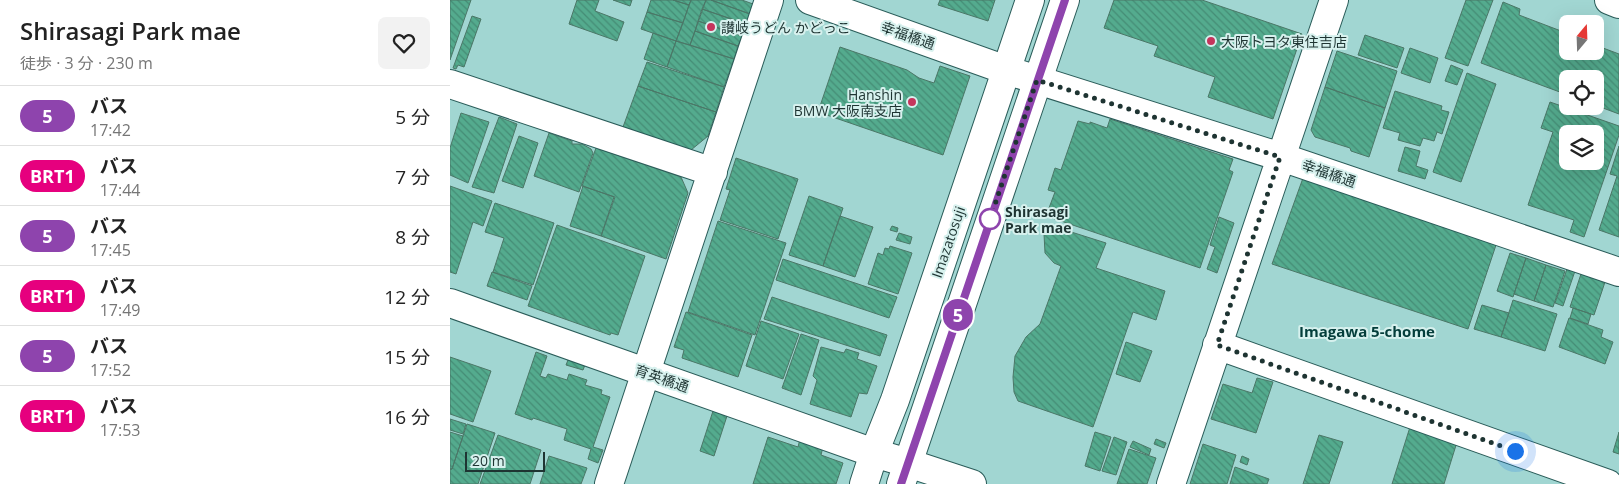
<!DOCTYPE html>
<html lang="ja">
<head>
<meta charset="utf-8">
<style>
	:root { --surface:#fff; --page:#f2f2f2; --text:#222; --muted:#767676; --line:#e0e0e0 }
	body { margin:0; font-family:"Open Sans","Noto Sans JP",sans-serif; background:var(--page); color:var(--text); height:100vh; display:flex; flex-direction:column; font-size:19px; white-space:nowrap }
	* { box-sizing:border-box; margin:0 }
	p { font-size:16px; color:var(--muted) }
	.icon { flex:none; width:28px; height:28px; fill:none; stroke:currentColor; stroke-width:2; stroke-linecap:round; stroke-linejoin:round }
	.map { position:relative; flex:1; overflow:hidden }
	.drawer { display:flex; flex-direction:column; background:var(--surface); width:450px }
	.drawer>* { flex:none }
	.badge { padding:0 10px; border-radius:16px; font-size:18px; line-height:32px }
	.needle { width:32px; rotate:19deg }
	.fabs { position:absolute; left:1109px; top:15px; display:grid; gap:10px }
	.fabs a { display:grid; place-items:center; width:45px; height:45px; border-radius:8px; background:var(--surface); box-shadow:0 5px 20px #0002; font-size:25px }
	.scale { position:absolute; left:15px; bottom:12px; width:80px; box-sizing:border-box; padding-left:5px; border:2px solid #1e3432; border-top:0; font-size:14px; line-height:18px; white-space:nowrap; color:#1e3432; -webkit-text-stroke:4px #d7f1ee; paint-order:stroke }
	.you { position:absolute; width:25px; height:25px; margin:-12px; border:4px solid #fff; border-radius:50%; background:#1a73e8; box-shadow:0 0 0 8px #1a73e833 }
	.map>.badge { position:absolute; translate:-50% -50%; box-shadow:0 0 0 2px #fff }
	.round { display:grid; place-items:center; flex:none; width:52px; height:52px; border-radius:8px; background:var(--page) }
	.overview { display:flex; align-items:center; justify-content:space-between; height:85px; padding:0 20px }
	h1 { font-size:24px; font-weight:600; line-height:38px }
	ul { padding:0; list-style:none }
	li { display:flex; align-items:center; gap:15px; height:60px; padding:0 20px; border-top:1px solid var(--line) }
	li div { flex:1 }
	li b { display:block; font-size:19px }
	li em { font-style:normal }
	li .badge { min-width:55px; font-weight:700; text-align:center }
	main { display:flex; flex:1; min-height:0 }
	.map>svg:first-child { display:block }
	.building { fill:url(#building-back-hatch); stroke:#4b7767; fill-rule:evenodd }
	.lines { fill:none; stroke-linecap:round; stroke-linejoin:round }
	.minor-casing { stroke:#2a5c59; stroke-width:30 }
	.major-casing { stroke:#2a5c59; stroke-width:30 }
	.minor { stroke:#fff; stroke-width:28 }
	.major { stroke:#fff; stroke-width:28 }
	.line-casing { stroke:#fff; stroke-width:11 }
	.line { stroke:#8e44ad; stroke-width:8 }
	.walk { stroke:#1e3432; stroke-width:5; stroke-dasharray:0 9 }
	.poi-dot { fill:#c5355c; stroke:#d7f1ee; stroke-width:2 }
	.stop-dot { fill:#fff; stroke:#8e44ad; stroke-width:2.5 }
	.labels { text-anchor:middle; dominant-baseline:central; stroke-width:4; stroke-linejoin:round; paint-order:stroke }
	.poi-label { font-size:14px; fill:#1e3432; stroke:#d7f1ee; text-anchor:start }
	.street-label { font-size:14px; fill:#1e3432; stroke:#d7f1ee }
	.stop-label { font-size:14px; font-weight:bold; fill:#1e3432; stroke:#d7f1ee; text-anchor:start }
	.neighbourhood-label { font-size:15px; font-weight:bold; fill:#043e3b; stroke:#d7f1ee }
</style>
</head>
<body>
<main>
<section class="drawer">
<div class="overview"><div><h1>Shirasagi Park mae</h1><p>徒歩 · 3 分 · 230 m</p></div><a class="round"><svg class="icon" aria-label="heart" viewBox="0 0 24 24"><path d="M12 20l-8-8c-3-5 5-10 8-4 3-6 11-1 8 4z"/></svg></a></div>
<ul>
<li><span class="badge" style="background:#8e44ad;color:#fff">5</span><div><b>バス</b><p>17:42</p></div><em>5 分</em></li>
<li><span class="badge" style="background:#e6007e;color:#fff">BRT1</span><div><b>バス</b><p>17:44</p></div><em>7 分</em></li>
<li><span class="badge" style="background:#8e44ad;color:#fff">5</span><div><b>バス</b><p>17:45</p></div><em>8 分</em></li>
<li><span class="badge" style="background:#e6007e;color:#fff">BRT1</span><div><b>バス</b><p>17:49</p></div><em>12 分</em></li>
<li><span class="badge" style="background:#8e44ad;color:#fff">5</span><div><b>バス</b><p>17:52</p></div><em>15 分</em></li>
<li><span class="badge" style="background:#e6007e;color:#fff">BRT1</span><div><b>バス</b><p>17:53</p></div><em>16 分</em></li>
</ul>
</section>
<div class="map">
<svg width="1169" height="484" viewBox="0 0 1169 484">
	<defs>
		<pattern id="building-back-hatch" width="6" height="6" patternUnits="userSpaceOnUse" patternTransform="scale(1.25)"><rect width="6" height="6" fill="#54ab8e"/><path d="M-1 5l2 2M0 0l6 6M5-1l2 2" fill="none" stroke="#458c75"/></pattern>
	</defs>
	<rect width="100%" height="100%" fill="#a1d6d2"/>
	<path class="building" d="M0,0H21L0,60Z
		M127,0H149L145,11L174,22L167,41L119,24Z
		M163,0H182L180,6Z
		M201,0H223L239,5L233,23L197,12Z
		M223,0H241L239,5Z
		M241,0H256L240,45L226,41Z
		M256,0H261L300,14L296,24L252,9Z
		M261,0H292L303,4L300,14Z
		M490,0H545L538,21L488,5Z
		M664,0H752L852,34L823,119L758,97L765,77L704,56L708,46L654,28Z
		M1016,0H1043L1018,66L995,58Z
		M1053,2L1070,9L1069,15L1111,31L1113,24L1116,21L1121,22L1123,24H1118V51H1145V45L1169,54V114L1145,105V79H1118V95L1031,63Z
		M252,9L296,24L292,36L248,21Z
		M197,12L233,23L226,41L191,29Z
		M22,16L31,19L14,67L8,65L6,69L3,68Z
		M248,21L292,36L288,46L245,31Z
		M245,31L288,46L284,59L240,45Z
		M203,33L226,41L217,67L194,59Z
		M915,35L954,48L947,68L908,55Z
		M226,41L284,59L274,87L217,67Z
		M390,47L457,70L469,78L484,83L490,66L520,76L493,155L368,112Z
		M960,48L988,58L980,83L951,73Z
		M887,51L947,71L935,108L875,87Z
		M197,62L274,87L266,112L188,86Z
		M1001,65L1013,70L1007,85L995,81Z
		M1017,73L1046,84L1011,182L983,172Z
		M188,86L266,112L258,136L241,150L173,127Z
		M875,87L935,108L919,157L901,151L900,148L865,137L861,130Z
		M945,91L992,106L991,110L999,112L992,134L987,132L984,141L973,138L970,146L948,140L950,133L933,128Z
		M1100,102L1169,126V135L1134,237L1120,232L1124,220L1078,205L1103,132L1091,128ZM1118,134H1145V161H1118Z
		M11,113L39,122L18,183L0,175V148Z
		M49,117L67,124L44,193L22,187Z
		M660,119L783,159L779,170L783,172L750,268L596,216L605,192L598,190L605,168L611,170L628,121L640,124V122L657,128Z
		M99,133L122,141V144H132L141,149L143,153L129,192L84,176Z
		M69,136L88,143L73,188L52,181Z
		M1169,146V237L1149,230L1167,176L1160,174Z
		M955,147L970,151L966,166L978,170L975,179L948,171Z
		M146,148L231,177L238,193L216,259L151,236L165,197L132,186Z
		M286,158L348,179L328,239L270,220L280,190L276,189Z
		M853,178L1047,242L1018,329L822,264Z
		M0,186L42,201L33,226L23,222L6,274L0,272Z
		M133,186L164,197L151,236L120,226Z
		M359,196L393,208L373,266L339,255Z
		M45,203L104,223L83,285L43,272L54,238L35,232Z
		M390,216L423,227L405,277L373,266Z
		M769,217L784,223L767,273L757,269L765,247L760,245Z
		M268,221L336,243L305,335L238,312Z
		M596,224L656,243L646,268L715,291L706,320L683,312L643,427L568,401L564,392L563,377L565,356L576,337L590,324L611,266L604,263L595,253L594,234Z
		M107,225L195,256L168,335L161,333L160,335L78,306Z
		M442,226L448,228L447,232L440,230Z
		M449,233L462,237L460,244L446,240Z
		M440,246L462,253L448,294L418,284L428,253L433,255L435,248L439,249Z
		M1060,253L1076,258L1063,297L1047,291Z
		M1076,258L1096,265L1084,301L1064,294Z
		M333,259L447,297L439,318L326,280Z
		M1096,265L1115,271L1103,307L1084,301Z
		M1117,269L1125,271L1113,306L1105,303Z
		M42,272L82,286L77,300L37,286Z
		M1131,274L1155,282L1144,315L1120,307Z
		M322,297L437,335L430,356L314,319Z
		M1063,300L1107,314L1095,351L1051,337Z
		M1032,305L1059,313L1051,337L1024,329Z
		M1123,308L1141,314L1138,324L1120,318Z
		M236,312L302,335L288,377L232,358L234,350L224,347Z
		M1119,318L1153,330L1151,337L1163,342L1155,364L1109,347Z
		M311,321L349,334L333,379L296,366Z
		M351,334L369,340L351,395L332,388Z
		M676,342L702,351L690,382L666,374Z
		M371,347L394,353L396,349L409,353L407,359L427,366L417,394L409,393L401,417L360,404L367,380L363,376Z
		M86,352L97,356L90,376L96,378L98,374L117,380L119,374L137,380L135,385L152,390L151,394L160,397L143,447L153,450L148,463L138,459L141,449L114,440L117,429L83,418L82,420L65,414Z
		M0,357L41,371L23,422L0,414Z
		M118,360L135,365L133,370L116,365Z
		M807,378L823,382L806,433L761,419L773,384L802,393Z
		M263,411L277,416L264,456L250,451Z
		M0,419L16,424L13,434L0,430Z
		M17,424L45,433L28,484H0V469H2Z
		M960,427L1007,442L994,484H942Z
		M0,432L13,436L2,469H0Z
		M645,432L661,437L650,471L635,466Z
		M1169,432V454L1163,452Z
		M48,435L91,450L80,484H30Z
		M869,435L893,442L879,484H853Z
		M318,437L348,447L350,439L373,447L371,455L393,463L386,484H303Z
		M664,437L677,442L666,475L652,471Z
		M706,439L716,443L714,448L704,444Z
		M683,441L701,449L699,455L680,447Z
		M753,444L786,455L777,484H740Z
		M679,449L706,458L697,484H667Z
		M99,456L137,468L131,484H90Z
		M792,456L799,459L797,465L790,462Z
		M785,467L819,479L817,484H780Z"/>
	<g class="lines">
		<g class="minor-casing">
			<path id="minor" d="M360,0L556,70L831,157L1169,272
				M1159,0L1169,4
				M0,84L263,172
				M0,303L424,453L458,463L522,484
				M767,345L1158,484
				M159,484L319,0
				M721,484L884,0"/>
		</g>
		<g class="major-casing">
			<path id="major" d="M414,484L424,453L445,400L580,0
				M451,484L615,0"/>
		</g>
		<use href="#minor" class="minor"/>
		<use href="#major" class="major"/>
	</g>
	<g class="lines">
		<g class="line-casing">
			<path id="line" d="M451,484L615,0"/>
		</g>
		<use href="#line" class="line"/>
		<path class="walk" d="M540,219L587,80L830,157L767,345L1065,451"/>
	</g>
	<g class="poi-dot">
		<circle cx="261" cy="27" r="5"/>
		<circle cx="761" cy="41" r="5"/>
		<circle cx="462" cy="102" r="5"/>
	</g>
	<circle class="stop-dot" cx="540" cy="219" r="10"/>
	<g class="labels">
		<g class="poi-label">
			<text x="271" y="27">讃岐うどん かどっこ</text>
			<text x="771" y="41">大阪トヨタ東住吉店</text>
			<text x="452" y="94" text-anchor="end">Hanshin<tspan x="452" dy="16">BMW 大阪南支店</tspan></text>
		</g>
		<g class="street-label">
			<text transform="translate(458 35) rotate(19)">幸福橋通</text>
			<text transform="translate(879 173) rotate(19)">幸福橋通</text>
			<text transform="translate(498 242) rotate(-71)">Imazatosuji</text>
			<text transform="translate(212 378) rotate(19)">育英橋通</text>
		</g>
		<g class="stop-label">
			<text x="555" y="211">Shirasagi<tspan x="555" dy="16">Park mae</tspan></text>
		</g>
		<g class="neighbourhood-label">
			<text x="917" y="331">Imagawa 5-chome</text>
		</g>
	</g>
</svg>
<div class="fabs">
<a><svg class="needle" viewBox="-14 -14 28 28"><path d="M0-13l5 13h-10z" fill="#e53935"/><path d="M0 13l5-13h-10z" fill="#767676"/></svg></a>
<a><svg class="icon" aria-label="locate" viewBox="0 0 24 24"><circle cx="12" cy="12" r="6"/><path d="M12 2v4M12 18v4M2 12h4M18 12h4"/></svg></a>
<a><svg class="icon" aria-label="layers" viewBox="0 0 24 24"><path d="M12 4l9 5-9 5-9-5zM3 14l9 5 9-5"/></svg></a>
</div>
<div class="scale">20 m</div>
<div class="you" style="left:1065px;top:451px"></div>
<b class="badge" style="left:508px;top:315px;background:#8e44ad;color:#fff">5</b>
</div>
</main>
</body>
</html>
